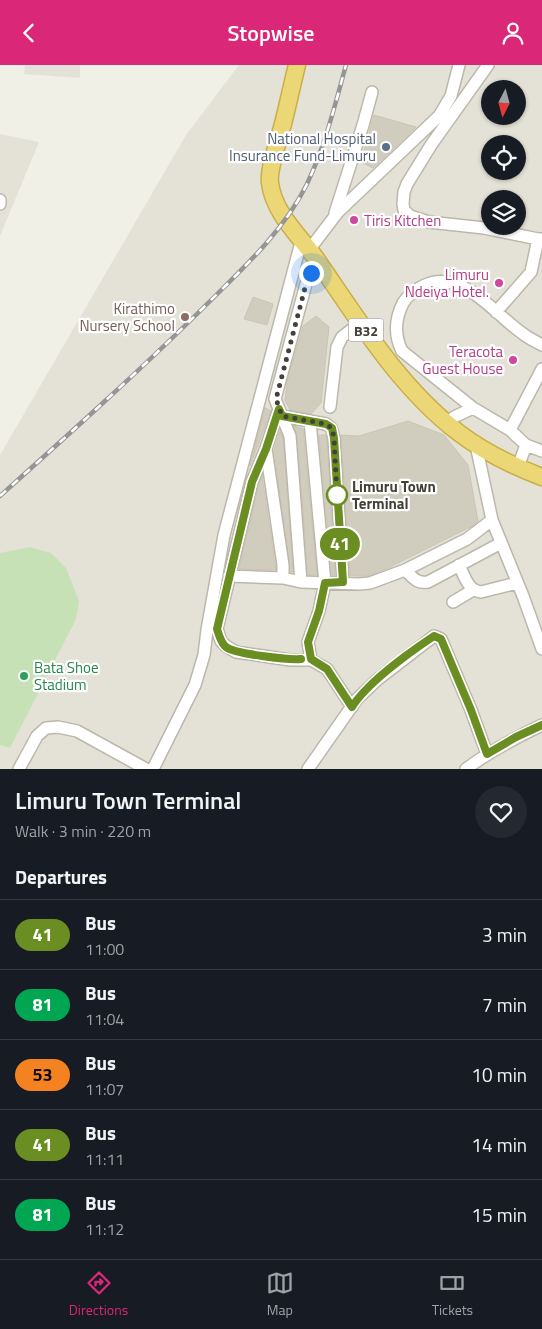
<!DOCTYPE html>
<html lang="en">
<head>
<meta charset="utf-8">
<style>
	:root { --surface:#171b24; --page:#242831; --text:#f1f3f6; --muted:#9ea1a6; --line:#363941; --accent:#db2777 }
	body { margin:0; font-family:"Titillium Web",sans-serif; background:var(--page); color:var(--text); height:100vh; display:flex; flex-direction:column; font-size:19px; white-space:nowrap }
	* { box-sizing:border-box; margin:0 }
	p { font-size:16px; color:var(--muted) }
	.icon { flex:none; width:28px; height:28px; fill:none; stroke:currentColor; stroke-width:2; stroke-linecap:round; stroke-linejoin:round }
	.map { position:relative; height:704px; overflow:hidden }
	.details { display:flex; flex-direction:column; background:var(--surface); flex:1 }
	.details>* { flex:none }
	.badge { padding:0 10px; border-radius:16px; font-size:18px; line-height:32px }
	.needle { width:32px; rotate:186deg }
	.fabs { position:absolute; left:481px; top:15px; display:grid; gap:10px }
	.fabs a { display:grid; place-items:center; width:45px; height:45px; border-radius:50%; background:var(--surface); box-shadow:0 1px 4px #0004; font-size:25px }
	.you { position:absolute; width:25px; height:25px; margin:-12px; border:4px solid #fff; border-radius:50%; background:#1a73e8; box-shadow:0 0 0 8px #1a73e833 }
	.map>.badge { position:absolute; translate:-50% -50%; box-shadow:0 0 0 2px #fff }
	h2 { padding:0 15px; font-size:19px; line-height:45px }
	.round { display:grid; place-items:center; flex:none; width:52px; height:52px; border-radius:26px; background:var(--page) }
	.head { display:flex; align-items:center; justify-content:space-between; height:85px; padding:0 15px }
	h1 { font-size:24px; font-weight:600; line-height:38px }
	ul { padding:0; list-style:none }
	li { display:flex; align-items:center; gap:15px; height:70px; padding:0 15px; border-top:1px solid var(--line) }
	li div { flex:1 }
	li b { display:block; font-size:19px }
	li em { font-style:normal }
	li .badge { min-width:55px; font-weight:700; text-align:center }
	header { display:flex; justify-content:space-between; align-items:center; height:65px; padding:0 15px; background:var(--accent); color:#fff; font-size:22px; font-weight:600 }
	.tab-bar { display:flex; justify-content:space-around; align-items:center; height:70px; border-top:1px solid var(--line); background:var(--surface); font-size:14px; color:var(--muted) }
	.tab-bar a { display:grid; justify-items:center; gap:2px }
	.tab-bar .active { color:var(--accent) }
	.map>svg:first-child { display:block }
	.residential { fill:#e4e2d6; fill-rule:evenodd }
	.industrial { fill:#e4e1db }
	.green { fill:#c6e1b5 }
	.building { fill:#d1cdbe; stroke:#cbc5b2 }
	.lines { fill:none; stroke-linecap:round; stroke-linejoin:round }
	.minor-casing { stroke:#bbb8ab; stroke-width:14 }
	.highway-casing { stroke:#c9ae49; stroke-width:19 }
	.minor { stroke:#fff; stroke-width:11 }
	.highway { stroke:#ecd777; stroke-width:16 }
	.rail-casing { stroke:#959595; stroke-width:4.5 }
	.rail { stroke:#fff; stroke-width:2.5; stroke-dasharray:8; stroke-linecap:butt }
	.line-casing { stroke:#fff; stroke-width:11 }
	.line { stroke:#6b8e23; stroke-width:8 }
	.walk { stroke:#434037; stroke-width:5; stroke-dasharray:0 9 }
	.service-dot { fill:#5c6f8a; stroke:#fff; stroke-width:2 }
	.hotel-dot { fill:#d1479c; stroke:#fff; stroke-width:2 }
	.education-dot { fill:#8d6e63; stroke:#fff; stroke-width:2 }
	.stop-dot { fill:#fff; stroke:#6b8e23; stroke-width:2.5 }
	.leisure-dot { fill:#2e9e5b; stroke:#fff; stroke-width:2 }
	.labels { text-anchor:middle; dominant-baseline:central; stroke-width:4.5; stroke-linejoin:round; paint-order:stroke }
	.shield { fill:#fff; stroke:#7b7973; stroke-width:1 }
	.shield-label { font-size:14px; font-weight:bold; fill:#434037 }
	.service-label { font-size:15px; fill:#4e5e75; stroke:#fff; text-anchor:end }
	.hotel-label { font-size:15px; fill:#b23c85; stroke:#fff; text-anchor:end }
	.education-label { font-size:15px; fill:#785e54; stroke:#fff; text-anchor:end }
	.stop-label { font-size:15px; font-weight:bold; fill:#434037; stroke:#fff; text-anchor:start }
	.leisure-label { font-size:15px; fill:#27864d; stroke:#fff; text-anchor:start }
</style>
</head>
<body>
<header><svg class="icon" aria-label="back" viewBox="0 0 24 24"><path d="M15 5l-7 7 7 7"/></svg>Stopwise<svg class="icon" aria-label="person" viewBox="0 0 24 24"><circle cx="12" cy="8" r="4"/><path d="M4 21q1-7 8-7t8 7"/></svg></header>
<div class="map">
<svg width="542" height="704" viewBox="0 0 542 704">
	<rect width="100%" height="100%" fill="#f1f0e7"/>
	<path class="residential" d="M239,0H542V704H0V390L186,70ZM490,24H518V51H490ZM490,79H518V106H490ZM490,134H518V161H490Z
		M0,69L39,77L0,171Z"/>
	<path class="industrial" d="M25,0H80V13L24,9Z"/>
	<path class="green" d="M30,482L51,488L66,503L79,536L76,554L10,683L0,680V488Z"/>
	<path class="building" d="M374,50L416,62L373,103L361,97Z
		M253,232L273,239L267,260L244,254Z
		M316,251L329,262L321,338L311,349L290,345L285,335L287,317L303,261Z
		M265,343L271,346L250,401Z
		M408,356L444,370L468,400L478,456L472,461L388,503L368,511H350L341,370L359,371Z
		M294,361L303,364L317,510H308L297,370Z
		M280,366L283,373L293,507H290L274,384Z
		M319,370H325L327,374L335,511H332Z
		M262,411L276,505L239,504L259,419Z"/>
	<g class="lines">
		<g class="minor-casing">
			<path id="minor" d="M488,0L431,80L407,119L404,127L403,139L404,145L410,151L429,157L484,163L538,174
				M0,135V139
				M335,148L363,60L372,27
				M309,185L338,147L439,51L451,31L459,0
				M496,247L531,207L538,174H542
				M542,280C535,276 528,273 522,268C494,249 462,202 423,221C415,225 408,230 403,238C395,254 394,270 402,286L473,343L510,365L526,380L542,386
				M330,342L337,282L342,272L360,258
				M279,344L266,383L252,417L217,564L221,576L226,581L236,587L290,595H311L327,604L352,642
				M282,351L326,359L331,363L334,373L343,517
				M310,356L325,518L319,546L308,577L311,595
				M447,359L454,352L473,343
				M510,365L542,304
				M476,380L492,455L523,531L542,584
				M266,384L283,500V513L301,517L359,519L370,518L405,505L467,474L492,455
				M518,402L526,380
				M459,500C464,510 468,526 481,527L517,518
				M405,505C413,512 416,519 428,517L501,478
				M229,511L283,513
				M301,517L290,371L275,334L306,219L317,196
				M453,537L473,525
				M19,704L37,671L46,663L58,662L77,666L146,704
				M153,704L195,620L204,590L207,565L224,470L301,177
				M308,704L357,634L377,615L434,571L441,574L471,645L487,689
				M466,704C490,686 515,673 542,660"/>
		</g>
		<g class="highway-casing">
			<path id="highway" d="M297,0C292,20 288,39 283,59C279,74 268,104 270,118C274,149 300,171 317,195C359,256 399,322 459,368C484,387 513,401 542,412"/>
		</g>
		<use href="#minor" class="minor"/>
		<use href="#highway" class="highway"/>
		<g class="rail-casing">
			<path id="rail" d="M0,431C68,370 135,310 200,246C238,208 283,168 307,119C325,81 335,40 346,0"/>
		</g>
		<use href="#rail" class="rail"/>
	</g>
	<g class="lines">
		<g class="line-casing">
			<path id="line" d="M301,594C288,595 235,589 226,582C221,578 219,570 217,564L252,417L266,384L279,344L282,351L326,359L332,363L334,373L343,517L325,518L319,546L308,577L311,594L327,604L352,642C367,618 410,587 434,571L441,574L471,645L487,689L516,672L542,660"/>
		</g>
		<use href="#line" class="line"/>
		<path class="walk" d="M311,208L306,219L276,334L282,351L326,359L332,363L334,373L337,430"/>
	</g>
	<circle class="service-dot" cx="386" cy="82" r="5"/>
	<g class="hotel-dot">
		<circle cx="354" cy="155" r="5"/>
		<circle cx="499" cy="218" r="5"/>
		<circle cx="513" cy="295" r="5"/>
	</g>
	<circle class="education-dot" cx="185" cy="252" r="5"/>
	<circle class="stop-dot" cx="337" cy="430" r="10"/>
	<circle class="leisure-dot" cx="24" cy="611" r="5"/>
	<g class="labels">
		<rect class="shield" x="348.5" y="253.5" width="35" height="23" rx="4"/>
		<g class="shield-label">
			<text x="366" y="265">B32</text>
		</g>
		<g class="service-label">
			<text x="376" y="73">National Hospital<tspan x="376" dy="17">Insurance Fund-Limuru</tspan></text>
		</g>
		<g class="hotel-label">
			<text x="364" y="155" text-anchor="start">Tiris Kitchen</text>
			<text x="489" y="209">Limuru<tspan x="489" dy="17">Ndeiya Hotel.</tspan></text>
			<text x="503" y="286">Teracota<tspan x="503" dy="17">Guest House</tspan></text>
		</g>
		<g class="education-label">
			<text x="175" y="243">Kirathimo<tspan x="175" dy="17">Nursery School</tspan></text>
		</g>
		<g class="stop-label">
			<text x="352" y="421">Limuru Town<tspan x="352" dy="17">Terminal</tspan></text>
		</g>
		<g class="leisure-label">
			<text x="34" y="602">Bata Shoe<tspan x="34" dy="17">Stadium</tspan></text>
		</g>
	</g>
</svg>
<div class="fabs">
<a><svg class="needle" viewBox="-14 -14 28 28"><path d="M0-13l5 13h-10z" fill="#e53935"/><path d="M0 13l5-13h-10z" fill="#9ea1a6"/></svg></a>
<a><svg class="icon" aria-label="locate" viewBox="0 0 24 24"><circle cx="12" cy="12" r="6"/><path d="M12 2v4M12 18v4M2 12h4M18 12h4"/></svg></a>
<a><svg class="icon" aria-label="layers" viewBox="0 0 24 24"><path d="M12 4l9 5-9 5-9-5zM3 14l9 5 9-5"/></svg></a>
</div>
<div class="you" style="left:311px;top:208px"></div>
<b class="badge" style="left:340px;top:479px;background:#6b8e23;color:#fff">41</b>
</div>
<section class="details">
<div class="head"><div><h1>Limuru Town Terminal</h1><p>Walk · 3 min · 220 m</p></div><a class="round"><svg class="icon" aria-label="heart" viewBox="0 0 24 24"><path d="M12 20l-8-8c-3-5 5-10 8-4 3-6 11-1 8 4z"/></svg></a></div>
<h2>Departures</h2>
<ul>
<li><span class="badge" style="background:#6b8e23;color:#fff">41</span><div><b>Bus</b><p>11:00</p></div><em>3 min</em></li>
<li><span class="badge" style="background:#00a651;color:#fff">81</span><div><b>Bus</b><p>11:04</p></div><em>7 min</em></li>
<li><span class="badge" style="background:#f58220;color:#111">53</span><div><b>Bus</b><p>11:07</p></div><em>10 min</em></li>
<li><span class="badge" style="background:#6b8e23;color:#fff">41</span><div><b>Bus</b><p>11:11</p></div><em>14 min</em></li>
<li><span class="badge" style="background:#00a651;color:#fff">81</span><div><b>Bus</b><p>11:12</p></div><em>15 min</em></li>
</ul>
</section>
<nav class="tab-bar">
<a class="active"><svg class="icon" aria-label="directions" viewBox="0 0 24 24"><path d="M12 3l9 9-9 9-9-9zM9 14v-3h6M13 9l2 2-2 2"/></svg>Directions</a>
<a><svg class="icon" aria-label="map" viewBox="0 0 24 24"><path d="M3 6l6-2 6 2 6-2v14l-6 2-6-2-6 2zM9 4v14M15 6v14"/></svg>Map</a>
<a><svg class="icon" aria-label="tickets" viewBox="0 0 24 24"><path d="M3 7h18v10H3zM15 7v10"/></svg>Tickets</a>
</nav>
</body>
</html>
